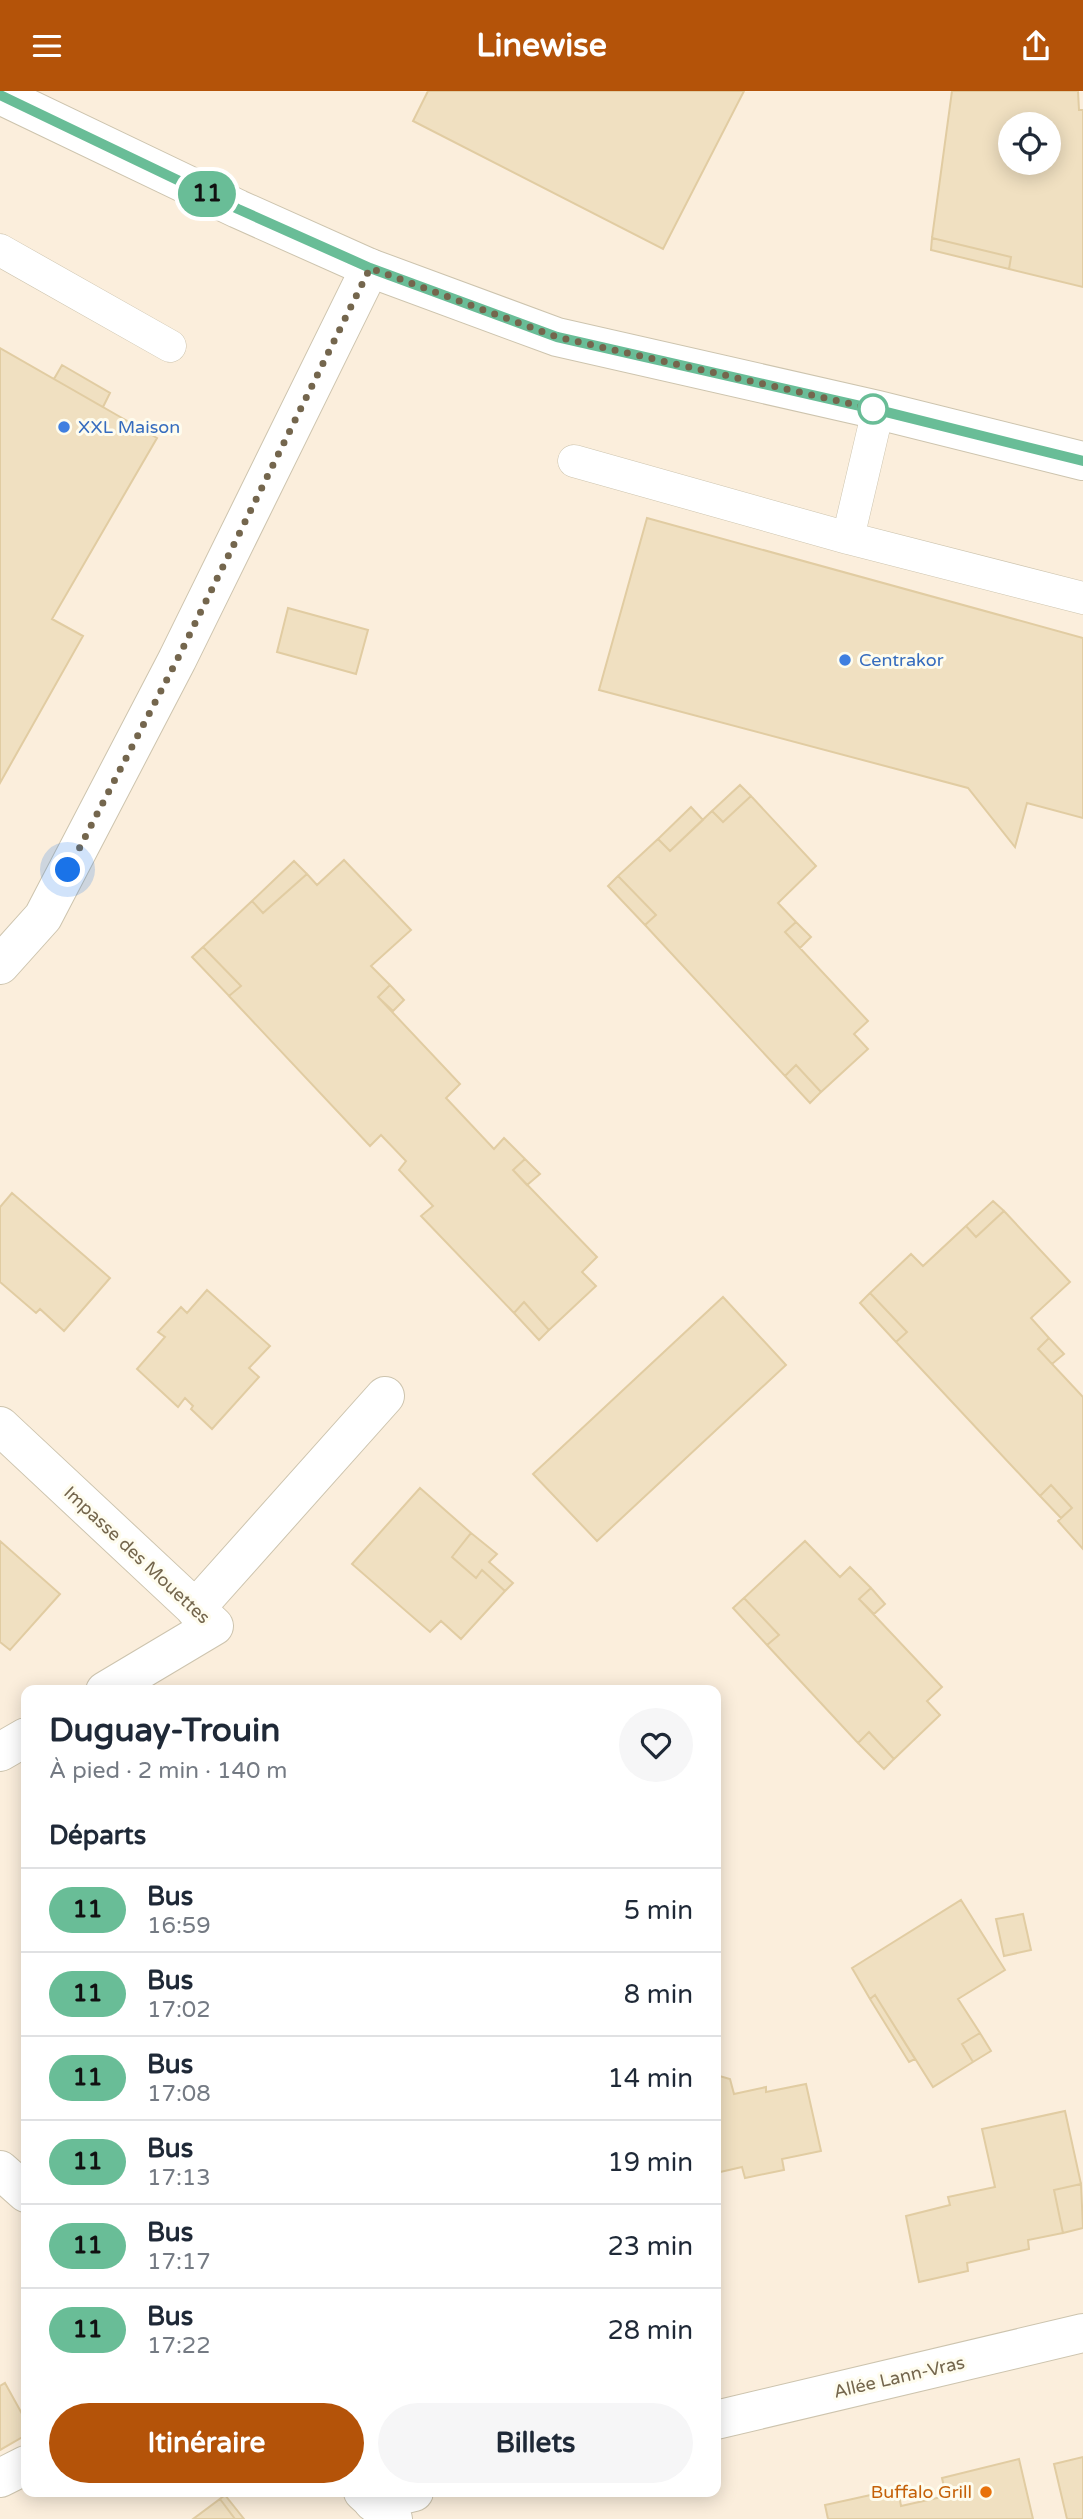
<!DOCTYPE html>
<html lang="fr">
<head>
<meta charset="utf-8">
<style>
	:root { --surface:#fff; --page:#f6f6f7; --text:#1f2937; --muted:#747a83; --line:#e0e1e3; --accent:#b45309 }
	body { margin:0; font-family:"Varela Round",sans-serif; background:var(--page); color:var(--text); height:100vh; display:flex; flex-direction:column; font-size:26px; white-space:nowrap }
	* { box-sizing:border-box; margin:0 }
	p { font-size:23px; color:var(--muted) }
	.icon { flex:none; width:38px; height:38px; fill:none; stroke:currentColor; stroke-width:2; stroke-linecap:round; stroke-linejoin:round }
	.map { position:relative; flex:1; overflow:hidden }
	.side { position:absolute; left:21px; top:1594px; width:700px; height:812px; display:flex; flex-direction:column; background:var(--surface); border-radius:14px; box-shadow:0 4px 18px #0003 }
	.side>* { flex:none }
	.badge { padding:0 14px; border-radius:23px; font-size:24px; line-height:46px }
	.controls { position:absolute; left:998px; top:21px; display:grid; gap:14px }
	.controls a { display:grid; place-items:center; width:63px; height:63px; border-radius:50%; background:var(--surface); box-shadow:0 4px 18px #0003; font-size:35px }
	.you { position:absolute; width:35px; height:35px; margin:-18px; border:5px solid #fff; border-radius:50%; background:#1a73e8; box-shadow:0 0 0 10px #1a73e833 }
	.map>.badge { position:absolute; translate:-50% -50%; box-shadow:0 0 0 4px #fff }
	h2 { padding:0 28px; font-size:26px; line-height:63px }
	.round { display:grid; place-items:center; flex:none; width:74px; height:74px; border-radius:37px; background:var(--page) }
	.summary { display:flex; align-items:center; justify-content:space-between; height:119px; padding:0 28px }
	h1 { font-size:33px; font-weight:700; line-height:52px }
	.primary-button { display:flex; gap:14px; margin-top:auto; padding:14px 28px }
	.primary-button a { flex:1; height:80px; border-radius:42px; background:var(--accent); color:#fff; font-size:28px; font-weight:700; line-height:80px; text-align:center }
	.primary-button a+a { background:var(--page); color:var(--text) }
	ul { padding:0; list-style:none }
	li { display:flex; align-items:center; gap:21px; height:84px; padding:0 28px; border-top:2px solid var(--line) }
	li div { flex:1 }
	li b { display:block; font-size:26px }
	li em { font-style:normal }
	li .badge { min-width:77px; font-weight:700; text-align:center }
	header { display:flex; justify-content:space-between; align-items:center; height:91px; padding:0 28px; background:var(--accent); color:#fff; font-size:32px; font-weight:700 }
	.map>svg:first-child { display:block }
	.commercial { fill:#fbeedc; fill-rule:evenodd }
	.building { fill:#f0e0c1; stroke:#e1cca2; stroke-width:2; fill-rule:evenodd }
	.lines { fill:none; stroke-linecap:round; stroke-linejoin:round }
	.service-casing { stroke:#cdc4ae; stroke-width:33 }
	.minor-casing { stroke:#cdc4ae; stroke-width:40 }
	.tertiary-casing { stroke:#cdc4ae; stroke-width:40 }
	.service { stroke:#fff; stroke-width:32 }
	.minor { stroke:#fff; stroke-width:38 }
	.tertiary { stroke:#fff; stroke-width:38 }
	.line-casing { stroke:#fff; stroke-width:16 }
	.line { stroke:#69bd97; stroke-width:10 }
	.walk { stroke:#74664d; stroke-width:7; stroke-dasharray:0 12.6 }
	.stop-dot { fill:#fff; stroke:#69bd97; stroke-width:3.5 }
	.shop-dot { fill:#3f7fe0; stroke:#fefcee; stroke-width:2.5 }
	.food-dot { fill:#e8710a; stroke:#fefcee; stroke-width:2.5 }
	.labels { text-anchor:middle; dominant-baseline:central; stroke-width:6; stroke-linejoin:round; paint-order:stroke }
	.shop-label { font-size:18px; fill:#366cbe; stroke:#fefcee; text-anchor:start }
	.street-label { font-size:18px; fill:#74664d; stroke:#fefcee }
	.food-label { font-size:18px; fill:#c56008; stroke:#fefcee; text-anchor:end }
</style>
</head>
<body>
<header><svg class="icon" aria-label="menu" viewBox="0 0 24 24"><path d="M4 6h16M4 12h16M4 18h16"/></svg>Linewise<svg class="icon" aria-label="share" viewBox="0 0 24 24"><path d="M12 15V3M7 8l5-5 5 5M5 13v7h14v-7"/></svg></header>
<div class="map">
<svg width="1083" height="2428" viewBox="0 0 1083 2428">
	<rect width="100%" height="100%" fill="#fbf9e8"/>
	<path class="commercial" d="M0,0H1083V2428H0ZM1010,33H1048V72H1010ZM26,1600H716V2401H26Z"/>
	<path class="building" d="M428,0H744L663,158L413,30Z
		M952,0H1078L1079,19H1083V196L1009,178L1011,166L932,147ZM1010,33H1048V72H1010Z
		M932,147L1011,166L1009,178L931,159Z
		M0,257L157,347L52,528L83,545L0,692Z
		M62,274L110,302L103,316L54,288Z
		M647,427L1083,547V727L1027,712L1015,756L968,697L599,599Z
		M288,517L368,539L356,583L277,561Z
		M740,694L751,705L723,731L712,720Z
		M751,705L816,775L778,812L796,831L785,841L868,930L854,943L868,958L821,1001L796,974L785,985L645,834L656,824L618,785L658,748L670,760L712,720L723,731Z
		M691,716L703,729L670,760L658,748Z
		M344,769L411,839L371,875L390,894L378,906L460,993L446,1007L494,1058L504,1047L525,1068L513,1079L597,1166L582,1181L596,1195L549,1239L524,1211L514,1222L421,1125L433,1115L399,1079L406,1070L381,1044L370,1055L229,905L241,895L203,856L252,810L263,822L307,783L317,794Z
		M294,770L307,783L263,822L252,810Z
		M618,785L656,824L645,834L608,795Z
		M796,831L811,846L800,857L785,841Z
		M203,856L241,895L229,905L192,866Z
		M390,894L404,909L393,920L378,906Z
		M796,974L821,1001L810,1012L785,985Z
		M525,1068L540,1083L527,1094L513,1079Z
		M12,1102L110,1187L64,1240L40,1218L36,1222L0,1191V1116Z
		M993,1110L1004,1120L976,1146L966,1135Z
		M1004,1120L1070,1191L1031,1227L1049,1247L1038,1258L1083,1306V1458L1058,1430L1072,1417L1051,1394L1040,1405L896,1251L907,1241L870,1202L911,1163L923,1175L966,1135L976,1146Z
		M207,1199L270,1255L249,1277L259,1286L212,1338L191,1318L193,1315L185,1307L178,1316L137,1278L165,1246L158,1241L181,1216L187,1222Z
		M870,1202L907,1241L896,1251L860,1212Z
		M723,1206L786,1274L597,1450L533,1383Z
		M524,1211L549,1239L539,1249L514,1222Z
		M1049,1247L1064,1263L1052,1273L1038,1258Z
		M1051,1394L1072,1417L1061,1427L1040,1405Z
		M420,1397L471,1442L452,1466L476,1487L482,1479L505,1500L461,1548L441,1530L430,1541L352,1473Z
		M471,1442L497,1463L489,1471L513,1492L505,1500L482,1479L476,1487L452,1466Z
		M0,1450L60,1503L10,1559L0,1551Z
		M805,1450L840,1486L850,1476L871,1497L859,1508L942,1596L927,1610L940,1624L894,1668L869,1641L858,1652L767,1554L779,1544L744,1507Z
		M871,1497L885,1513L874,1523L859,1508Z
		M744,1507L779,1544L767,1554L733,1517Z
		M869,1641L894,1668L884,1678L858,1652Z
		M961,1809L1005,1879L958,1908L980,1942L962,1953L973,1971L933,1996L875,1904L870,1908L852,1877Z
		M1023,1823L1031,1859L1004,1865L996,1828Z
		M875,1904L915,1968L909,1971L870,1908Z
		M980,1942L991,1960L973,1971L962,1953Z
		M716,1984L730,1988L734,2003L766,1996V2001L806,1993L821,2060L782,2068L784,2079L745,2087L742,2076L716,2082Z
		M1065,2020L1081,2093L1054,2099L1063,2142L1028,2149L1029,2158L967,2172L968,2180L919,2191L906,2125L950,2114L948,2106L995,2096L982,2038Z
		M1081,2093L1083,2137L1063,2142L1054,2099Z
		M5,2292L26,2330V2344L0,2359V2295Z
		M1083,2366V2428H1067L1054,2373Z
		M1019,2368L1033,2428H828L825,2414L898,2398L901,2415L946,2405L942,2387Z
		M225,2404L244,2428H235L220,2408Z
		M220,2408L235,2428H193Z"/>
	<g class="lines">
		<g class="service-casing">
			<path id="service" d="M0,159L170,255
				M878,319L848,447L1083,507
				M574,370L848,447"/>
		</g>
		<g class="minor-casing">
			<path id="minor" d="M0,874L43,826L177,569L370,177
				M0,1335L214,1535L105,1600
				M195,1518L385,1305
				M0,1661L26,1646
				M716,2329L1083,2242
				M0,2387L26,2374
				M373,2411L414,2401"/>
		</g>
		<g class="tertiary-casing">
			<path id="tertiary" d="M0,4L238,118L370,177L557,246L878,319L1083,370
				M0,2079L26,2102
				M363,2401L393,2428"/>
		</g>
		<use href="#service" class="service"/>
		<use href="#minor" class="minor"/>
		<use href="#tertiary" class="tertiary"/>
	</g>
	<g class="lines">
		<g class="line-casing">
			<path id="line" d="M0,4L238,118L370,177L557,246L878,319L1083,370"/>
		</g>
		<use href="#line" class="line"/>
		<path class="walk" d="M68,779L177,569L370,177L557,246L878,319L873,318"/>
	</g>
	<circle class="stop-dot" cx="873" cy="318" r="14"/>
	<g class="shop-dot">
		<circle cx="64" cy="336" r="7"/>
		<circle cx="845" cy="569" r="7"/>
	</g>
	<circle class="food-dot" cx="986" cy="2401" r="7"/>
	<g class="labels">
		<g class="shop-label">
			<text x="78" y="336">XXL Maison</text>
			<text x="859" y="569">Centrakor</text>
		</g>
		<g class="street-label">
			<text transform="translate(137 1464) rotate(43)">Impasse des Mouettes</text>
			<text transform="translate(899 2286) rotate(-13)">Allée Lann-Vras</text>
		</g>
		<g class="food-label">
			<text x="972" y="2401">Buffalo Grill</text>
		</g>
	</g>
</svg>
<div class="controls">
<a><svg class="icon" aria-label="locate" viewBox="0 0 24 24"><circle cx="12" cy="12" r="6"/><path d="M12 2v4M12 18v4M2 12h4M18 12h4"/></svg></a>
</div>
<div class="you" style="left:68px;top:779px"></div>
<b class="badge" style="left:207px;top:103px;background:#69bd97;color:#111">11</b>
<section class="side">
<div class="summary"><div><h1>Duguay-Trouin</h1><p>À pied · 2 min · 140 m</p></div><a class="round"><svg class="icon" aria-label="heart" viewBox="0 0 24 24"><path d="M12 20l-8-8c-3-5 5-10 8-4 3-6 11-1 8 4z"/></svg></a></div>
<h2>Départs</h2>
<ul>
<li><span class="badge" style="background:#69bd97;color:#111">11</span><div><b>Bus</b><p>16:59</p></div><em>5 min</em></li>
<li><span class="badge" style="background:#69bd97;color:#111">11</span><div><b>Bus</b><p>17:02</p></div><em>8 min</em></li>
<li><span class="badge" style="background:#69bd97;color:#111">11</span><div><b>Bus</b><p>17:08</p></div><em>14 min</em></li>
<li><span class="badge" style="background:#69bd97;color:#111">11</span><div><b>Bus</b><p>17:13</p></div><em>19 min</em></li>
<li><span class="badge" style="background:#69bd97;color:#111">11</span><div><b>Bus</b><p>17:17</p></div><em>23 min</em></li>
<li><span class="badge" style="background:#69bd97;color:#111">11</span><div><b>Bus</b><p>17:22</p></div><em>28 min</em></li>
</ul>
<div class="primary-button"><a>Itinéraire</a><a>Billets</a></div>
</section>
</div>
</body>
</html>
